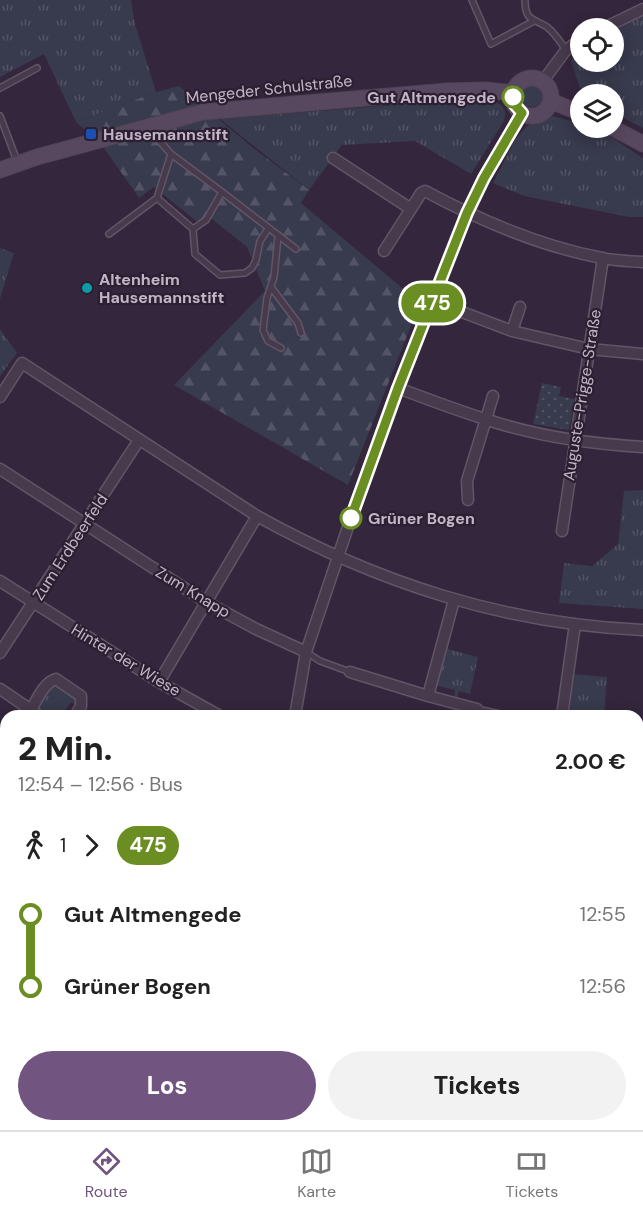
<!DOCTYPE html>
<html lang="de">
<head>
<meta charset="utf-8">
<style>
	:root { --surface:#fff; --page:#f2f2f2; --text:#222; --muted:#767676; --line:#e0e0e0; --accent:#71547f }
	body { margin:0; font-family:"DM Sans",sans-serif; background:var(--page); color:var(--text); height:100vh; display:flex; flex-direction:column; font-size:22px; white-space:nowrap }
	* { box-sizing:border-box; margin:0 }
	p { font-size:20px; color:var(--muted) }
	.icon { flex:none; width:33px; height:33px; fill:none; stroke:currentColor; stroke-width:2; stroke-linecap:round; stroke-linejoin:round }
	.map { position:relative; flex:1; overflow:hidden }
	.sheet { position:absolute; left:0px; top:710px; width:644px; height:422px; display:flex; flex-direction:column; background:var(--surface); border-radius:18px 18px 0 0; box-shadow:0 3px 15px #0003 }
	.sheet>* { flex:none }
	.badge { padding:0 12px; border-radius:20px; font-size:21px; line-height:39px }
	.tools { position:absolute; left:570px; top:18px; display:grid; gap:12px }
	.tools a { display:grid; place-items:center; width:54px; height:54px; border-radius:50%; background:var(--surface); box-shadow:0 3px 15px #0003; font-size:30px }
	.map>.badge { position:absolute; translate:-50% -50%; box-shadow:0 0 0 3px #fff }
	.legs { display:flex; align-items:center; gap:9px; height:66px; padding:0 18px; font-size:20px }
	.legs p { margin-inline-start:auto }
	.headline { display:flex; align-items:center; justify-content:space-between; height:102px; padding:0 18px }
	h1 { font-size:33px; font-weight:800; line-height:45px }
	.action { display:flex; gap:12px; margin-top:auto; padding:12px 18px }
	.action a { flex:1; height:69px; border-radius:36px; background:var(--accent); color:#fff; font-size:24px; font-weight:800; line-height:69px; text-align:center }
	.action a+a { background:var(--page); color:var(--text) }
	ul { padding:0 18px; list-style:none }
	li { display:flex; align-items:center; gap:21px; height:72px; font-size:22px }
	li i { display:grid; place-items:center; width:9px; height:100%; margin:0 8px; background:currentColor }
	li i::after { content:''; width:15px; height:15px; margin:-8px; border:4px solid; border-radius:50%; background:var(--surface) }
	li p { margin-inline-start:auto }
	li:first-child i { background:linear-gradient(#0000 50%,currentColor 0) }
	li:last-child i { background:linear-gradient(currentColor 50%,#0000 0) }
	.tabs { display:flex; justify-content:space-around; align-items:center; height:84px; border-top:2px solid var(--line); background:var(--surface); font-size:16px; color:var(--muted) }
	.tabs a { display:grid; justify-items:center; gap:3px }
	.tabs .current { color:var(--accent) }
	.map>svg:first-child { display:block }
	.grass { fill:url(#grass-tufts) }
	.forest { fill:url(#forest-firs) }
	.park { fill:url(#park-dots) }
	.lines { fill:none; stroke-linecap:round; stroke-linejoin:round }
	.service-casing { stroke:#615567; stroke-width:8 }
	.minor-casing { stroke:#615567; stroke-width:13 }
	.secondary-casing { stroke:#4f4355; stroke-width:17 }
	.service { stroke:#463a4c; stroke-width:5 }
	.minor { stroke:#463a4c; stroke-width:10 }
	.secondary { stroke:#58485f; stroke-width:15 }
	.rail-casing { stroke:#72637a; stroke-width:5 }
	.rail { stroke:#2b1f31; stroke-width:3; stroke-dasharray:9; stroke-linecap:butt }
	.line-1-casing { stroke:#fff; stroke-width:14 }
	.line-1 { stroke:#6b8e23; stroke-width:9 }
	.stop-1-dot { fill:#fff; stroke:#6b8e23; stroke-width:3 }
	.transit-dot { fill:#1a4fb4; stroke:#2b1f31; stroke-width:2 }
	.culture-dot { fill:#0f9aa8; stroke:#2b1f31; stroke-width:2 }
	.labels { text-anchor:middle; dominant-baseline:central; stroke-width:4.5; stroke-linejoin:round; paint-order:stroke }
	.street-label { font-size:16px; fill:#c2b5c7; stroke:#2b1f31 }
	.stop-label { font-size:16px; font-weight:bold; fill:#c2b5c7; stroke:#2b1f31; text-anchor:end }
	.poi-label { font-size:16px; font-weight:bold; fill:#c2b5c7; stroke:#2b1f31; text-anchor:start }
</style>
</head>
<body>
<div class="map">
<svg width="643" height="1130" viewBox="0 0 643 1130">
	<defs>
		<pattern id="grass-tufts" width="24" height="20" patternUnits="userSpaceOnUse" patternTransform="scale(1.5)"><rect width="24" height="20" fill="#383a4d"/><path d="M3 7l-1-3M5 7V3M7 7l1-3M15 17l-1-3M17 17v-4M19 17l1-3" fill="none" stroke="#535465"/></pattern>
		<pattern id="forest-firs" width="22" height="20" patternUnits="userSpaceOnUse" patternTransform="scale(1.5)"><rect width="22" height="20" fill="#383a4d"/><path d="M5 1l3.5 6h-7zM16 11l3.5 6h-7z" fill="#535465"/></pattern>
		<pattern id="park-dots" width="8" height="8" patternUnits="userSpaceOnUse" patternTransform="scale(1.5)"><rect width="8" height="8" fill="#383a4d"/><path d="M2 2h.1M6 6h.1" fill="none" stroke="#535465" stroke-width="1.8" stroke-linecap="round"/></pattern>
	</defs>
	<rect width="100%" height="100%" fill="#34263c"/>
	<path class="grass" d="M0,0H131L135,24L156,92L76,122L44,54L0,77Z
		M643,16V128L614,113V94H582L571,61L580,48V62H614V31Z
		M521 96a11 11 0 1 1 22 0a11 11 0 1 1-22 0Z
		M459,102L498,103C506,108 506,112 504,121L471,174L415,141L342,145L309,190L220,119L417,103Z
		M553,116L578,123L580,124V128C603,128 624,146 643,158V217H629L524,196L493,183L515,140L528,125Z
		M0,248L14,253L0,299Z
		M0,329L17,353L0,376Z
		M643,490V609L559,603L564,563L592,566L618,544L624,491Z
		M444,648L478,657L470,694L459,691L457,698L454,697L455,690L434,685L435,681H438L446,653L443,652Z
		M571,674L607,677L604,715L593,714L589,715V713L574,712V715L568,716L567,708H570L573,682H570Z
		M53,685H58L76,697L77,706L71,702L62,715H47L39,709V702Z"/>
	<path class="forest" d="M179,86L252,147L309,190L301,203L420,303L348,485L174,385L265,291L247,247L212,219L196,221L154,187L139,198L102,145L76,122L156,92Z"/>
	<path class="park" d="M542,383L561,387L559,396L575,399L569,430L533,424Z"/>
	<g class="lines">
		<g class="service-casing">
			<path id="service" d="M472,0L491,44L534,21
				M525,0C525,22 534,18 547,27C555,33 561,43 566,50
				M0,88L37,68
				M0,116L17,161
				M222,192L296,249
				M157,198L193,229L206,220L222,192L171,154
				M193,229L195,254L220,275L245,273L252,268L256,260L260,241L268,229
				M109,234L157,198L171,154L149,129
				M278,237L274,277L267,298L263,330L268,341L281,348
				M271,287L298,323L301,333
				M306,652L320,661L350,672
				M477,709L510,716
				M638,730H643
				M532,1130L534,1125"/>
		</g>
		<g class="minor-casing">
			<path id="minor" d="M604,28L643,9
				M543,81L566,50L580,40
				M333,158L411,209L421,193L425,191C481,221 539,246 602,258C615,261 629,261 643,262
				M384,251L411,209
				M433,301L512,331L589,349L643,354
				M512,331L520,307
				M398,388C427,399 456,410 485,419C535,436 590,444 643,447
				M0,397L22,363L257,516C378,583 504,624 643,630
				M0,469L206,602L256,629L306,652
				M468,500L467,481L493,396
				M562,531L603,258
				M0,581L159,682L220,716
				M0,653L139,440
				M350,672L428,696L477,709
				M159,682L257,516
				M0,689L31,710
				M428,696L454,600
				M39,716L31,710C37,700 44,682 56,679L81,696V706L75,716
				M295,716L306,652L351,518L398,388L467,213L484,178L522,113
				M562,716L575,624
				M0,778L6,781
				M0,915L6,918
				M638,921H643
				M638,947L643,949
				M0,1107L6,1110
				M638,1118L643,1121
				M35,1125L50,1130
				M91,1130L92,1125"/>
		</g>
		<g class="secondary-casing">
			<path id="secondary" d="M513 97a19 19 0 1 1 38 0a19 19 0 1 1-38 0Z
				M551,101L580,113
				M613,128L643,144
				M0,170L37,157L203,112L447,91L485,90L514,93"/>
		</g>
		<use href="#service" class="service"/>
		<use href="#minor" class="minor"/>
		<use href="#secondary" class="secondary"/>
		<g class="rail-casing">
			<path id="rail" d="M638,810H643
				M0,894L6,892"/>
		</g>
		<use href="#rail" class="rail"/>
	</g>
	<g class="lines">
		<g class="line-1-casing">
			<path id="line-1" d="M351,518L398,388L467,213L484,178L522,113L515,105L513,97"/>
		</g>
		<use href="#line-1" class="line-1"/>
	</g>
	<g class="stop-1-dot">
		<circle cx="513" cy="97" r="10"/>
		<circle cx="351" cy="518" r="10"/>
	</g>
	<rect class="transit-dot" x="85" y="128" width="12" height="12" rx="3"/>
	<circle class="culture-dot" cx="87" cy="288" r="6"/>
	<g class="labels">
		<g class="street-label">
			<text transform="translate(269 89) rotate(-6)">Mengeder Schulstraße</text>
			<text transform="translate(582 395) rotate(-81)">Auguste-Prigge-Straße</text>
			<text transform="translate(70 547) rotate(-57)">Zum Erdbeerfeld</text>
			<text transform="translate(193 592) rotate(31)">Zum Knapp</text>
			<text transform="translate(126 660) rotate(31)">Hinter der Wiese</text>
		</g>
		<g class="stop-label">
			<text x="496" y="97">Gut Altmengede</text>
			<text x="368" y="518" text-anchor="start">Grüner Bogen</text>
		</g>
		<g class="poi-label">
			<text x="103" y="134">Hausemannstift</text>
			<text x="99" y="279">Altenheim<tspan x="99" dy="18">Hausemannstift</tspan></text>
		</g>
	</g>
</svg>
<div class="tools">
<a><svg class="icon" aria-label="locate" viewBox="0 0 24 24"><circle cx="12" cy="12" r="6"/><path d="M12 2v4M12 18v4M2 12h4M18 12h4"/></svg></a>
<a><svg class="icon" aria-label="layers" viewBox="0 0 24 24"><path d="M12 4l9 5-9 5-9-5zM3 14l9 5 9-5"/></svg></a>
</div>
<b class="badge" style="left:432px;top:303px;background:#6b8e23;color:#fff">475</b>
<section class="sheet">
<div class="headline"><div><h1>2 Min.</h1><p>12:54 – 12:56 · Bus</p></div><b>2.00 €</b></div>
<div class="legs"><svg class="icon" aria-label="walk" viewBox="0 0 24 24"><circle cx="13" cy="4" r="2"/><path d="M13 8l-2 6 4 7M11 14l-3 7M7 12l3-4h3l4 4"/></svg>1<svg class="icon" aria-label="forward" viewBox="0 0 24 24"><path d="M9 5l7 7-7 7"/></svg><b class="badge" style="background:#6b8e23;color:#fff">475</b></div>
<ul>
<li><i style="color:#6b8e23"></i><b>Gut Altmengede</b><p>12:55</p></li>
<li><i style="color:#6b8e23"></i><b>Grüner Bogen</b><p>12:56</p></li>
</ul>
<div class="action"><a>Los</a><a>Tickets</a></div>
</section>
</div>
<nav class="tabs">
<a class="current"><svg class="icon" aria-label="directions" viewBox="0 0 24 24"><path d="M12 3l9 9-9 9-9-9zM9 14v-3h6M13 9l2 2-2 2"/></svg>Route</a>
<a><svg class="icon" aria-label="map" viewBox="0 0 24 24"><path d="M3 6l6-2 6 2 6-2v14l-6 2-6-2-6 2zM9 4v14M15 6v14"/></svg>Karte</a>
<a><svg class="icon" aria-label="tickets" viewBox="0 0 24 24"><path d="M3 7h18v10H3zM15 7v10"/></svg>Tickets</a>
</nav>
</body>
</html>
